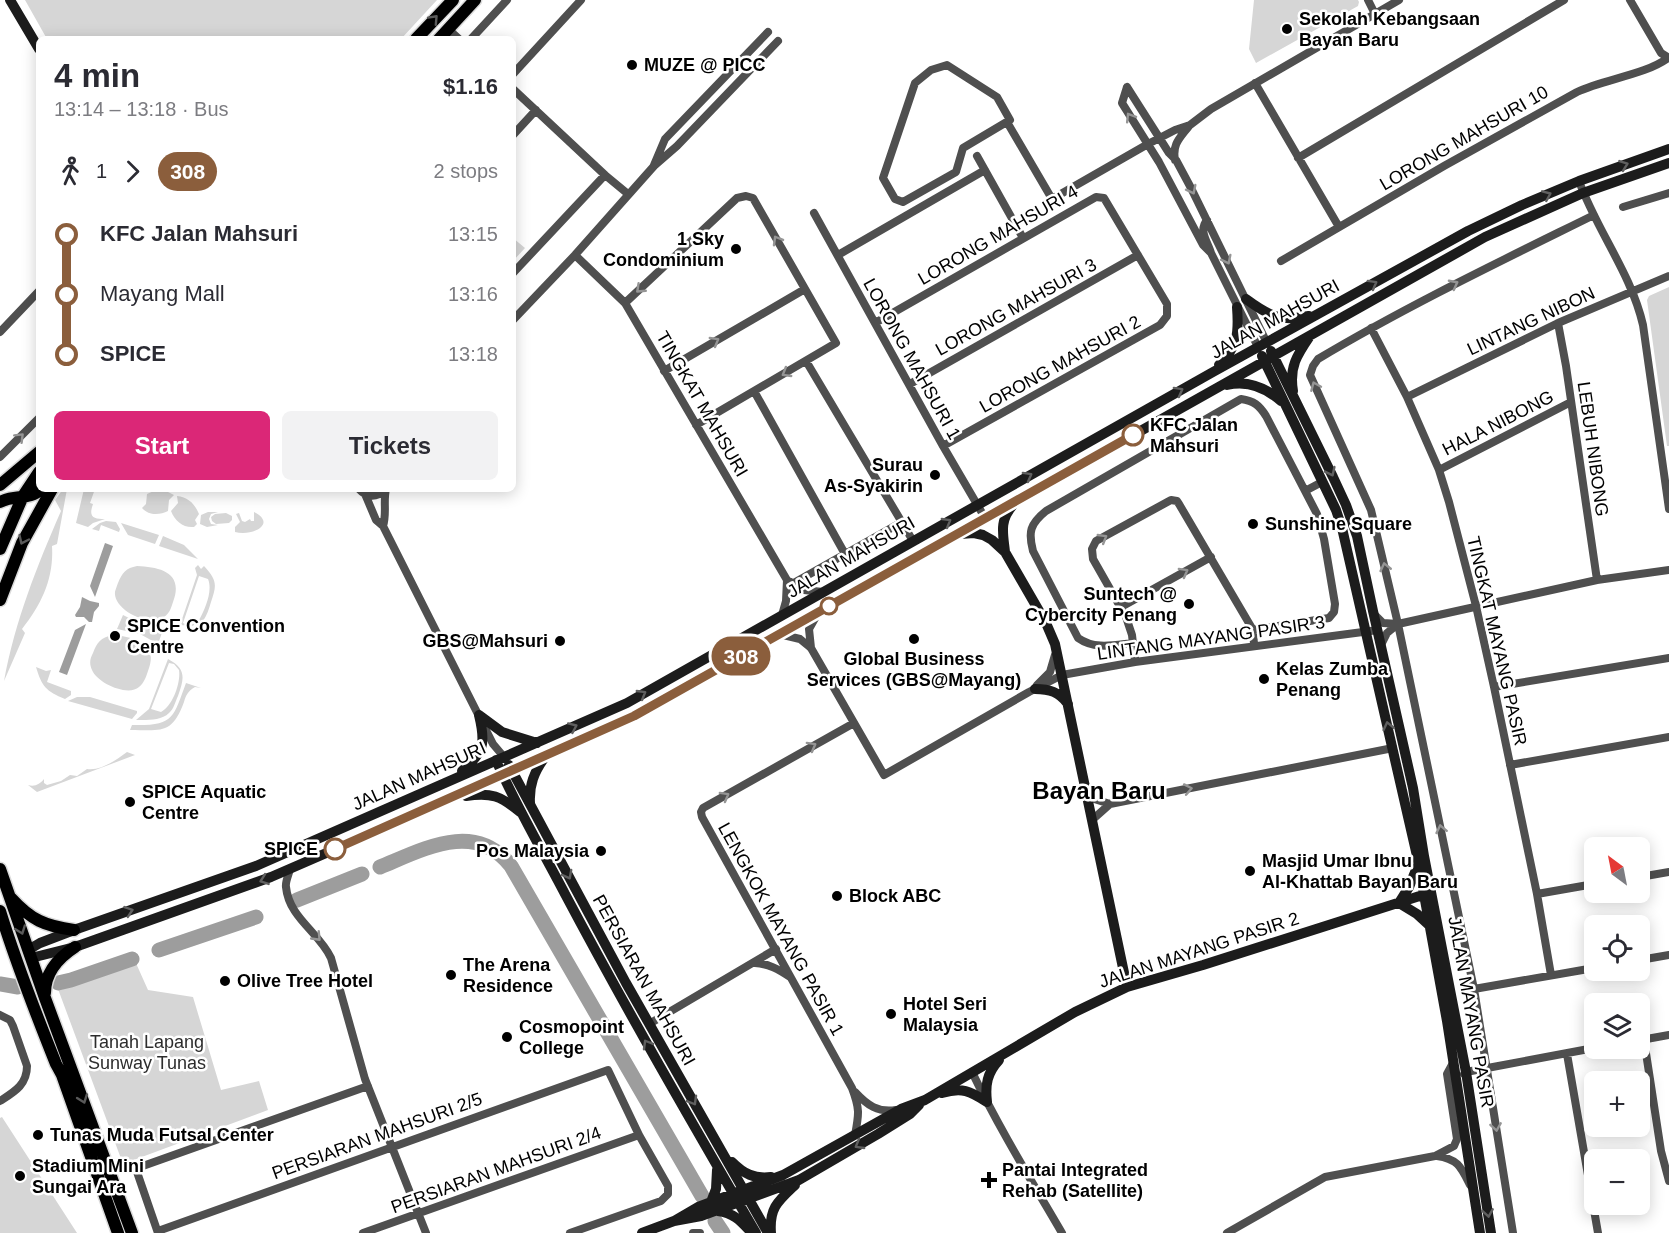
<!DOCTYPE html>
<html lang="en">
<head>
<meta charset="utf-8">
<style>
	:root { --surface:#fff; --page:#f2f2f3; --text:#2b2b33; --muted:#7c7c81; --accent:#db2777 }
	body { margin:0; font-family:Arial,sans-serif; background:var(--page); color:var(--text); height:100vh; display:flex; flex-direction:column; font-size:22px; white-space:nowrap }
	* { box-sizing:border-box; margin:0 }
	p { font-size:20px; color:var(--muted) }
	.icon { flex:none; width:33px; height:33px; fill:none; stroke:currentColor; stroke-width:2; stroke-linecap:round; stroke-linejoin:round }
	.map { position:relative; flex:1; overflow:hidden }
	.details { position:absolute; left:36px; top:36px; width:480px; height:456px; display:flex; flex-direction:column; background:var(--surface); border-radius:9px; box-shadow:0 3px 15px #0003 }
	.details>* { flex:none }
	.badge { padding:0 12px; border-radius:20px; font-size:21px; line-height:39px }
	.needle { width:39px; rotate:328deg }
	.controls { position:absolute; left:1584px; top:837px; display:grid; gap:12px }
	.controls a { display:grid; place-items:center; width:66px; height:66px; border-radius:9px; background:var(--surface); box-shadow:0 3px 15px #0003; font-size:30px }
	.map>.badge { position:absolute; translate:-50% -50%; box-shadow:0 0 0 3px #fff }
	.legs { display:flex; align-items:center; gap:9px; height:66px; padding:0 18px; font-size:20px }
	.legs p { margin-inline-start:auto }
	.headline { display:flex; align-items:center; justify-content:space-between; height:102px; padding:0 18px }
	h1 { font-size:33px; font-weight:700; line-height:45px }
	.button { display:flex; gap:12px; margin-top:auto; padding:12px 18px }
	.button a { flex:1; height:69px; border-radius:9px; background:var(--accent); color:#fff; font-size:24px; font-weight:700; line-height:69px; text-align:center }
	.button a+a { background:var(--page); color:var(--text) }
	ul { padding:0 18px; list-style:none }
	li { display:flex; align-items:center; gap:21px; height:60px; font-size:22px }
	li i { display:grid; place-items:center; width:9px; height:100%; margin:0 8px; background:currentColor }
	li i::after { content:''; width:15px; height:15px; margin:-8px; border:4px solid; border-radius:50%; background:var(--surface) }
	li p { margin-inline-start:auto }
	li:first-child i { background:linear-gradient(#0000 50%,currentColor 0) }
	li:last-child i { background:linear-gradient(currentColor 50%,#0000 0) }
	.map>svg:first-child { display:block }
	.green { fill:#d6d6d6; fill-rule:evenodd }
	.water { fill:#9d9d9d }
	.lines { fill:none; stroke-linecap:round; stroke-linejoin:round }
	.river { stroke:#9d9d9d; stroke-width:15 }
	.primary-casing { stroke:#dbdbdb; stroke-width:15 }
	.street { stroke:#4f4f4f; stroke-width:8 }
	.secondary { stroke:#1c1c1c; stroke-width:10 }
	.primary { stroke:#000; stroke-width:12 }
	.oneway { stroke:#595959 }
	.oneway2 { stroke:#959595 }
	.oneway3 { stroke:#606060 }
	.line-1-casing { stroke:#fff; stroke-width:14 }
	.line-1 { stroke:#8b5e3c; stroke-width:9 }
	.poi-dot { fill:#000; stroke:#fff; stroke-width:2 }
	.stop-1-dot { fill:#fff; stroke:#8b5e3c; stroke-width:3 }
	.labels { text-anchor:middle; dominant-baseline:central; stroke-width:5; stroke-linejoin:round; paint-order:stroke }
	.poi-label { font-size:18px; font-weight:bold; fill:#000; stroke:#fff; text-anchor:start }
	.street-label { font-size:18px; fill:#000; stroke:#fff }
	.stop-label { font-size:18px; font-weight:bold; fill:#000; stroke:#fff; text-anchor:start }
	.park-label { font-size:18px; fill:#2d2d2d; stroke:#fff }
	.district-label { font-size:24px; font-weight:bold; fill:#000; stroke:#fff }
</style>
</head>
<body>
<div class="map">
<svg width="1669" height="1233" viewBox="0 0 1669 1233">
	<rect width="100%" height="100%" fill="#fff"/>
	<path class="green" d="M25,0H437L401,39H47Z
		M1254,0H1358L1359,2L1358,6L1256,63L1249,49Z
		M513,238L525,248L513,261Z
		M1669,287V446H1667L1647,300L1649,296Z
		M63,489H67L57,544L52,546C54,578 42,604 22,629L25,633L4,681C15,621 37,566 61,511L55,500Z
		M84,489H95L90,503L93,504C88,518 94,519 105,519L93,523L88,527L76,523Z
		M156,490L166,491L174,495L169,500L168,511C160,515 149,516 142,508L146,504L147,494Z
		M177,496C188,497 195,504 199,514L195,520L197,524L194,527C183,528 175,521 171,511L178,503Z
		M208,512H218L211,514L209,519L211,524L218,525L207,527L200,524L201,515Z
		M254,512C278,524 251,537 235,532V527L240,522L236,514L239,513L242,521L245,522L250,519L251,521H254Z
		M226,513L232,516V520L229,523L216,524L212,521L211,517L215,514Z
		M106,521L116,522L120,529L119,532L101,525L99,531L92,529L100,523Z
		M121,523L159,535L155,544L128,535Z
		M163,536L184,545L198,559L159,546Z
		M198,565L201,569L204,566C217,580 217,585 211,602C209,609 207,615 203,621L192,626L180,625L197,575L195,568ZM199,576L208,579C213,591 205,609 199,620C194,625 189,626 183,623Z
		M137,566C161,567 184,573 173,602C171,608 170,613 164,617C151,628 113,610 115,592C115,591 118,583 118,583C122,573 126,568 137,566Z
		M123,615L143,625L163,630L158,644L140,634L117,629Z
		M112,635C136,637 159,643 148,671C146,677 144,683 139,687C128,697 97,683 92,670C89,663 90,659 93,653C97,642 101,638 112,635Z
		M168,659C187,669 184,679 178,696C175,702 174,709 169,713C161,721 146,720 136,720L149,709ZM169,663L174,664L179,670C181,682 173,706 161,712L151,709Z
		M36,667L46,671L51,670L47,682L71,691V695L65,699C46,691 42,687 36,667Z
		M186,683L201,688L195,687C188,691 186,695 184,702C172,735 161,730 130,730L132,725C174,726 173,718 186,683Z
		M77,697H90L137,711V713L132,719L68,701Z
		M127,752L135,755L37,792L28,785C35,787 40,784 44,779V783L47,785L61,781L70,775L77,776L87,769C101,771 116,760 127,752Z
		M135,961L148,990L193,997L221,1090L259,1081L268,1110L123,1164L58,989Z
		M2,1117L77,1233H0V1118Z"/>
	<path class="water" d="M105,543L113,546L95,597L90,586Z
		M82,597L90,601L99,603V606L94,612L92,622H89L84,617H76L75,615L80,607Z
		M86,624L67,675L59,672L75,630Z"/>
	<g class="lines">
		<path class="river" d="M380,867C424,849 475,820 511,866L702,1196
			M297,900L362,874
			M159,950L256,917
			M58,983L71,980L132,959
			M0,984L18,987
			M715,1221L723,1233"/>
		<g class="primary-casing">
			<path id="primary" d="M416,39L453,0
				M439,39L475,0
				M0,485L39,452
				M0,502C15,494 29,501 41,489
				M0,549L23,496L39,472
				M0,600L22,543L52,489
				M0,869L45,998L132,1233
				M11,898C31,920 45,926 74,930
				M0,911C16,963 36,1014 56,1064L62,1075L118,1233
				M45,993C45,972 58,958 75,947"/>
		</g>
		<path class="street" d="M1368,0L1375,14
			M1630,0L1661,53L1669,58
			M448,29L459,39
			M471,39L507,0
			M947,65L997,97L1010,120L963,148L956,172L903,202L895,199L883,178L915,83L931,70Z
			M513,74L581,0
			M1255,83L1339,227
			M1127,87L1169,153L1176,160L1191,188L1267,343
			M1127,87L1122,103L1159,162L1203,245L1211,253
			M513,89L605,175L628,194
			M1007,122L1052,199L1148,144L1175,130L1190,125L1211,109L1399,0
			M513,135L536,110
			M977,156L1023,238
			M1298,158L1564,0
			M1175,160C1172,144 1180,138 1189,126
			M654,165L665,139L768,32
			M1579,181C1597,231 1631,273 1643,325L1669,509
			M1623,207L1669,193
			M814,213L943,446L985,518
			M1207,220C1198,231 1208,242 1211,253L1258,347
			M575,255L625,303L787,580L804,590L823,592
			M838,255L985,170
			M1281,261L1444,166L1577,92C1604,79 1645,75 1668,58
			M513,273L605,175
			M625,303L737,198L746,196L753,198L836,343L696,425
			M513,320L575,255L654,166L677,146L778,41
			M875,323L1096,197L1104,198L1167,304V316L1160,325L943,446
			M1558,323L1566,366L1597,580
			M1371,328L1407,397L1439,470L1449,502L1476,606L1494,687L1537,894L1551,975
			M0,332L39,291
			M806,361L913,541
			M664,371L805,289
			M910,384L1138,255
			M754,391L845,554
			M1407,397L1558,323L1669,276
			M0,457L39,418
			M1439,470L1571,402
			M359,489C367,498 377,498 385,489
			M1305,491L1322,482
			M365,494L376,520L383,526L493,744L504,757
			M383,526C387,514 383,501 386,489
			M792,584L902,522
			M1121,607L1211,557
			M782,615L786,601L787,580
			M1376,616L1383,623L1398,624L1597,580L1669,570
			M779,634L800,639L811,648L884,775L1029,692L1062,675L1135,662L1378,630
			M1134,643C1114,645 1095,650 1078,638L1033,551C1028,532 1030,524 1046,511L1241,399C1254,401 1259,405 1266,416L1317,514L1324,539L1335,604L1334,612L1329,618L1253,630
			M1381,645L1387,633L1398,624
			M811,648L809,629L818,613
			M1135,662L1132,635L1126,617L1093,559L1092,549L1096,541L1171,500L1177,501L1179,504L1253,630L1254,645
			M1037,685L1050,672L1055,655
			M1494,687L1669,658
			M854,723L703,808L701,812L702,817L852,1088C860,1109 859,1114 855,1135
			M1510,765L1669,737
			M1088,797L1110,804L1393,748
			M1092,820L1110,804
			M290,869C289,874 285,882 286,887C289,918 319,932 331,958L365,1079L426,1233
			M1640,877L1669,872
			M1537,894L1594,884
			M1640,960L1669,955
			M755,963C769,964 778,969 790,977
			M1474,989L1594,968
			M0,1015L10,1020L13,1026L27,1066C27,1085 14,1092 0,1101
			M649,1024L776,949
			M1641,1040L1669,1035
			M1644,1040L1661,1151L1669,1181
			M1567,1054L1598,1233
			M972,1072C999,1128 1031,1180 1062,1233
			M1464,1074L1466,1072L1594,1048
			M855,1092C867,1105 878,1113 896,1110
			M1437,1156C1458,1159 1461,1167 1470,1185
			M158,1231L608,1070L639,1135L668,1186V1194L661,1201L570,1233
			M158,1233L137,1172L140,1167L368,1086
			M363,1233L639,1135
			M693,1233H700
			M1227,1233L1325,1177L1435,1156L1454,1146L1457,1139L1447,1074L1453,1063
			M1513,1233L1474,989L1398,624L1371,510L1310,375L1313,366L1318,359C1407,306 1501,261 1594,215"/>
		<path class="secondary" d="M10,0L39,49
			M1246,299C1269,316 1281,322 1309,316
			M1271,351L1333,477L1346,505L1357,536L1373,611L1413,788L1424,856L1466,1072L1491,1233
			M1262,356L1336,510L1342,528L1417,856L1447,1021L1480,1233
			M1219,365C1238,346 1239,333 1237,307
			M1227,385C1248,380 1265,387 1281,401
			M1293,391C1289,367 1297,355 1310,336
			M960,534L974,533L983,535L992,540L1005,552L1046,623L1055,644L1127,987
			M1005,552C1003,533 999,521 1013,505
			M1035,689C1050,689 1059,692 1068,704
			M479,715L502,732L537,743
			M496,760C516,806 542,850 565,894C626,1009 691,1121 756,1233
			M509,765L626,983L768,1233
			M462,771C484,752 486,744 479,715
			M466,796C491,792 501,796 520,812
			M530,803C529,785 534,772 545,757
			M1399,903L1409,887L1418,865
			M1399,903L1417,914L1429,925
			M28,950L40,943L74,930L256,866L627,703L1213,372L1468,231L1522,205L1579,181L1669,149
			M31,958L75,947L271,877L453,798L634,716L1485,237L1583,193L1669,163
			M942,1093C962,1087 970,1091 987,1102
			M987,1102C985,1085 987,1073 999,1060
			M732,1162C744,1174 754,1179 771,1177
			M711,1202L716,1189L717,1170
			M718,1211C733,1213 740,1220 750,1231
			M674,1221L698,1207L783,1175L901,1109L925,1100L1075,1012L1127,987L1203,965L1429,893
			M642,1233L674,1221L701,1216L799,1180L878,1134L910,1114L919,1105
			M771,1233C769,1208 778,1201 795,1185"/>
		<use href="#primary" class="primary"/>
	</g>
	<defs><path id="oneway-chevron" d="M-2-3.5L2.5 0L-2 3.5" fill="none" stroke-width="1.6" stroke-linecap="round" stroke-linejoin="round" transform="scale(1.5)"/></defs>
	<g class="oneway">
		<use href="#oneway-chevron" transform="translate(434 19) rotate(-47)"/>
		<use href="#oneway-chevron" transform="translate(23 540) rotate(115)"/>
		<use href="#oneway-chevron" transform="translate(21 930) rotate(70)"/>
		<use href="#oneway-chevron" transform="translate(83 1099) rotate(70)"/>
	</g>
	<g class="oneway2">
		<use href="#oneway-chevron" transform="translate(1130 117) rotate(-122)"/>
		<use href="#oneway-chevron" transform="translate(1192 190) rotate(63)"/>
		<use href="#oneway-chevron" transform="translate(777 240) rotate(-120)"/>
		<use href="#oneway-chevron" transform="translate(1227 260) rotate(63)"/>
		<use href="#oneway-chevron" transform="translate(1454 284) rotate(-28)"/>
		<use href="#oneway-chevron" transform="translate(640 289) rotate(137)"/>
		<use href="#oneway-chevron" transform="translate(715 341) rotate(-30)"/>
		<use href="#oneway-chevron" transform="translate(786 373) rotate(149)"/>
		<use href="#oneway-chevron" transform="translate(1315 386) rotate(-113)"/>
		<use href="#oneway-chevron" transform="translate(20 437) rotate(-45)"/>
		<use href="#oneway-chevron" transform="translate(1103 538) rotate(-31)"/>
		<use href="#oneway-chevron" transform="translate(1385 567) rotate(-103)"/>
		<use href="#oneway-chevron" transform="translate(1184 572) rotate(-29)"/>
		<use href="#oneway-chevron" transform="translate(812 746) rotate(-29)"/>
		<use href="#oneway-chevron" transform="translate(1188 789) rotate(-11)"/>
		<use href="#oneway-chevron" transform="translate(725 796) rotate(-29)"/>
		<use href="#oneway-chevron" transform="translate(1441 829) rotate(-102)"/>
		<use href="#oneway-chevron" transform="translate(317 937) rotate(46)"/>
		<use href="#oneway-chevron" transform="translate(1496 1127) rotate(81)"/>
	</g>
	<g class="oneway3">
		<use href="#oneway-chevron" transform="translate(1624 165) rotate(-20)"/>
		<use href="#oneway-chevron" transform="translate(1547 195) rotate(-23)"/>
		<use href="#oneway-chevron" transform="translate(1373 284) rotate(-29)"/>
		<use href="#oneway-chevron" transform="translate(1179 391) rotate(-29)"/>
		<use href="#oneway-chevron" transform="translate(1331 472) rotate(64)"/>
		<use href="#oneway-chevron" transform="translate(1028 476) rotate(-29)"/>
		<use href="#oneway-chevron" transform="translate(947 522) rotate(-30)"/>
		<use href="#oneway-chevron" transform="translate(642 694) rotate(-30)"/>
		<use href="#oneway-chevron" transform="translate(1388 726) rotate(-103)"/>
		<use href="#oneway-chevron" transform="translate(573 727) rotate(-24)"/>
		<use href="#oneway-chevron" transform="translate(568 875) rotate(62)"/>
		<use href="#oneway-chevron" transform="translate(264 880) rotate(160)"/>
		<use href="#oneway-chevron" transform="translate(129 911) rotate(-19)"/>
		<use href="#oneway-chevron" transform="translate(647 1044) rotate(-120)"/>
		<use href="#oneway-chevron" transform="translate(693 1101) rotate(60)"/>
		<use href="#oneway-chevron" transform="translate(859 1145) rotate(149)"/>
		<use href="#oneway-chevron" transform="translate(1488 1213) rotate(81)"/>
	</g>
	<g class="lines">
		<g class="line-1-casing">
			<path id="line-1" d="M335,849L634,716L1133,435"/>
		</g>
		<use href="#line-1" class="line-1"/>
	</g>
	<g class="poi-dot">
		<circle cx="1287" cy="29" r="6"/>
		<circle cx="632" cy="65" r="6"/>
		<circle cx="736" cy="249" r="6"/>
		<circle cx="935" cy="475" r="6"/>
		<circle cx="1253" cy="524" r="6"/>
		<circle cx="1189" cy="604" r="6"/>
		<circle cx="115" cy="636" r="6"/>
		<circle cx="914" cy="639" r="6"/>
		<circle cx="560" cy="641" r="6"/>
		<circle cx="1264" cy="679" r="6"/>
		<circle cx="130" cy="802" r="6"/>
		<circle cx="601" cy="851" r="6"/>
		<circle cx="1250" cy="871" r="6"/>
		<circle cx="837" cy="896" r="6"/>
		<circle cx="451" cy="975" r="6"/>
		<circle cx="225" cy="981" r="6"/>
		<circle cx="891" cy="1014" r="6"/>
		<circle cx="507" cy="1037" r="6"/>
		<circle cx="38" cy="1135" r="6"/>
		<circle cx="20" cy="1176" r="6"/>
		<path d="M986 1171h6v6h6v6h-6v6h-6v-6h-6v-6h6z"/>
	</g>
	<g class="stop-1-dot">
		<circle cx="1133" cy="435" r="10"/>
		<circle cx="829" cy="606" r="8"/>
		<circle cx="335" cy="849" r="10"/>
	</g>
	<g class="labels">
		<g class="poi-label">
			<text x="1299" y="19">Sekolah Kebangsaan<tspan x="1299" dy="21">Bayan Baru</tspan></text>
			<text x="644" y="65">MUZE @ PICC</text>
			<text x="724" y="239" text-anchor="end">1 Sky<tspan x="724" dy="21">Condominium</tspan></text>
			<text x="923" y="465" text-anchor="end">Surau<tspan x="923" dy="21">As-Syakirin</tspan></text>
			<text x="1265" y="524">Sunshine Square</text>
			<text x="1177" y="594" text-anchor="end">Suntech @<tspan x="1177" dy="21">Cybercity Penang</tspan></text>
			<text x="127" y="626">SPICE Convention<tspan x="127" dy="21">Centre</tspan></text>
			<text x="548" y="641" text-anchor="end">GBS@Mahsuri</text>
			<text x="914" y="659" text-anchor="middle">Global Business<tspan x="914" dy="21">Services (GBS@Mayang)</tspan></text>
			<text x="1276" y="669">Kelas Zumba<tspan x="1276" dy="21">Penang</tspan></text>
			<text x="142" y="792">SPICE Aquatic<tspan x="142" dy="21">Centre</tspan></text>
			<text x="589" y="851" text-anchor="end">Pos Malaysia</text>
			<text x="1262" y="861">Masjid Umar Ibnu<tspan x="1262" dy="21">Al-Khattab Bayan Baru</tspan></text>
			<text x="849" y="896">Block ABC</text>
			<text x="463" y="965">The Arena<tspan x="463" dy="21">Residence</tspan></text>
			<text x="237" y="981">Olive Tree Hotel</text>
			<text x="903" y="1004">Hotel Seri<tspan x="903" dy="21">Malaysia</tspan></text>
			<text x="519" y="1027">Cosmopoint<tspan x="519" dy="21">College</tspan></text>
			<text x="50" y="1135">Tunas Muda Futsal Center</text>
			<text x="32" y="1166">Stadium Mini<tspan x="32" dy="21">Sungai Ara</tspan></text>
			<text x="1002" y="1170">Pantai Integrated<tspan x="1002" dy="21">Rehab (Satellite)</tspan></text>
		</g>
		<g class="street-label">
			<text transform="translate(1464 138) rotate(-30)">LORONG MAHSURI 10</text>
			<text transform="translate(998 235) rotate(-30)">LORONG MAHSURI 4</text>
			<text transform="translate(1016 307) rotate(-29)">LORONG MAHSURI 3</text>
			<text transform="translate(1275 319) rotate(-29)">JALAN MAHSURI</text>
			<text transform="translate(1531 321) rotate(-25)">LINTANG NIBON</text>
			<text transform="translate(912 359) rotate(61)">LORONG MAHSURI 1</text>
			<text transform="translate(1060 364) rotate(-29)">LORONG MAHSURI 2</text>
			<text transform="translate(702 404) rotate(60)">TINGKAT MAHSURI</text>
			<text transform="translate(1498 423) rotate(-27)">HALA NIBONG</text>
			<text transform="translate(1593 449) rotate(82)">LEBUH NIBONG</text>
			<text transform="translate(851 557) rotate(-30)">JALAN MAHSURI</text>
			<text transform="translate(1211 638) rotate(-8)">LINTANG MAYANG PASIR 3</text>
			<text transform="translate(1497 641) rotate(77)">TINGKAT MAYANG PASIR</text>
			<text transform="translate(419 776) rotate(-24)">JALAN MAHSURI</text>
			<text transform="translate(781 929) rotate(61)">LENGKOK MAYANG PASIR 1</text>
			<text transform="translate(1199 950) rotate(-18)">JALAN MAYANG PASIR 2</text>
			<text transform="translate(644 980) rotate(61)">PERSIARAN MAHSURI</text>
			<text transform="translate(1471 1012) rotate(80)">JALAN MAYANG PASIR</text>
			<text transform="translate(377 1136) rotate(-20)">PERSIARAN MAHSURI 2/5</text>
			<text transform="translate(496 1170) rotate(-20)">PERSIARAN MAHSURI 2/4</text>
		</g>
		<g class="stop-label">
			<text x="1150" y="425">KFC Jalan<tspan x="1150" dy="21">Mahsuri</tspan></text>
			<text x="318" y="849" text-anchor="end">SPICE</text>
		</g>
		<g class="park-label">
			<text x="147" y="1042">Tanah Lapang<tspan x="147" dy="21">Sunway Tunas</tspan></text>
		</g>
		<g class="district-label">
			<text x="1099" y="790">Bayan Baru</text>
		</g>
	</g>
</svg>
<div class="controls">
<a><svg class="needle" viewBox="-14 -14 28 28"><path d="M0-13l5 13h-10z" fill="#e53935"/><path d="M0 13l5-13h-10z" fill="#7c7c81"/></svg></a>
<a><svg class="icon" aria-label="locate" viewBox="0 0 24 24"><circle cx="12" cy="12" r="6"/><path d="M12 2v4M12 18v4M2 12h4M18 12h4"/></svg></a>
<a><svg class="icon" aria-label="layers" viewBox="0 0 24 24"><path d="M12 4l9 5-9 5-9-5zM3 14l9 5 9-5"/></svg></a>
<a>+</a>
<a>−</a>
</div>
<b class="badge" style="left:741px;top:656px;background:#8b5e3c;color:#fff">308</b>
<section class="details">
<div class="headline"><div><h1>4 min</h1><p>13:14 – 13:18 · Bus</p></div><b>$1.16</b></div>
<div class="legs"><svg class="icon" aria-label="walk" viewBox="0 0 24 24"><circle cx="13" cy="4" r="2"/><path d="M13 8l-2 6 4 7M11 14l-3 7M7 12l3-4h3l4 4"/></svg>1<svg class="icon" aria-label="forward" viewBox="0 0 24 24"><path d="M9 5l7 7-7 7"/></svg><b class="badge" style="background:#8b5e3c;color:#fff">308</b><p>2 stops</p></div>
<ul>
<li><i style="color:#8b5e3c"></i><b>KFC Jalan Mahsuri</b><p>13:15</p></li>
<li><i style="color:#8b5e3c"></i><span>Mayang Mall</span><p>13:16</p></li>
<li><i style="color:#8b5e3c"></i><b>SPICE</b><p>13:18</p></li>
</ul>
<div class="button"><a>Start</a><a>Tickets</a></div>
</section>
</div>
</body>
</html>
